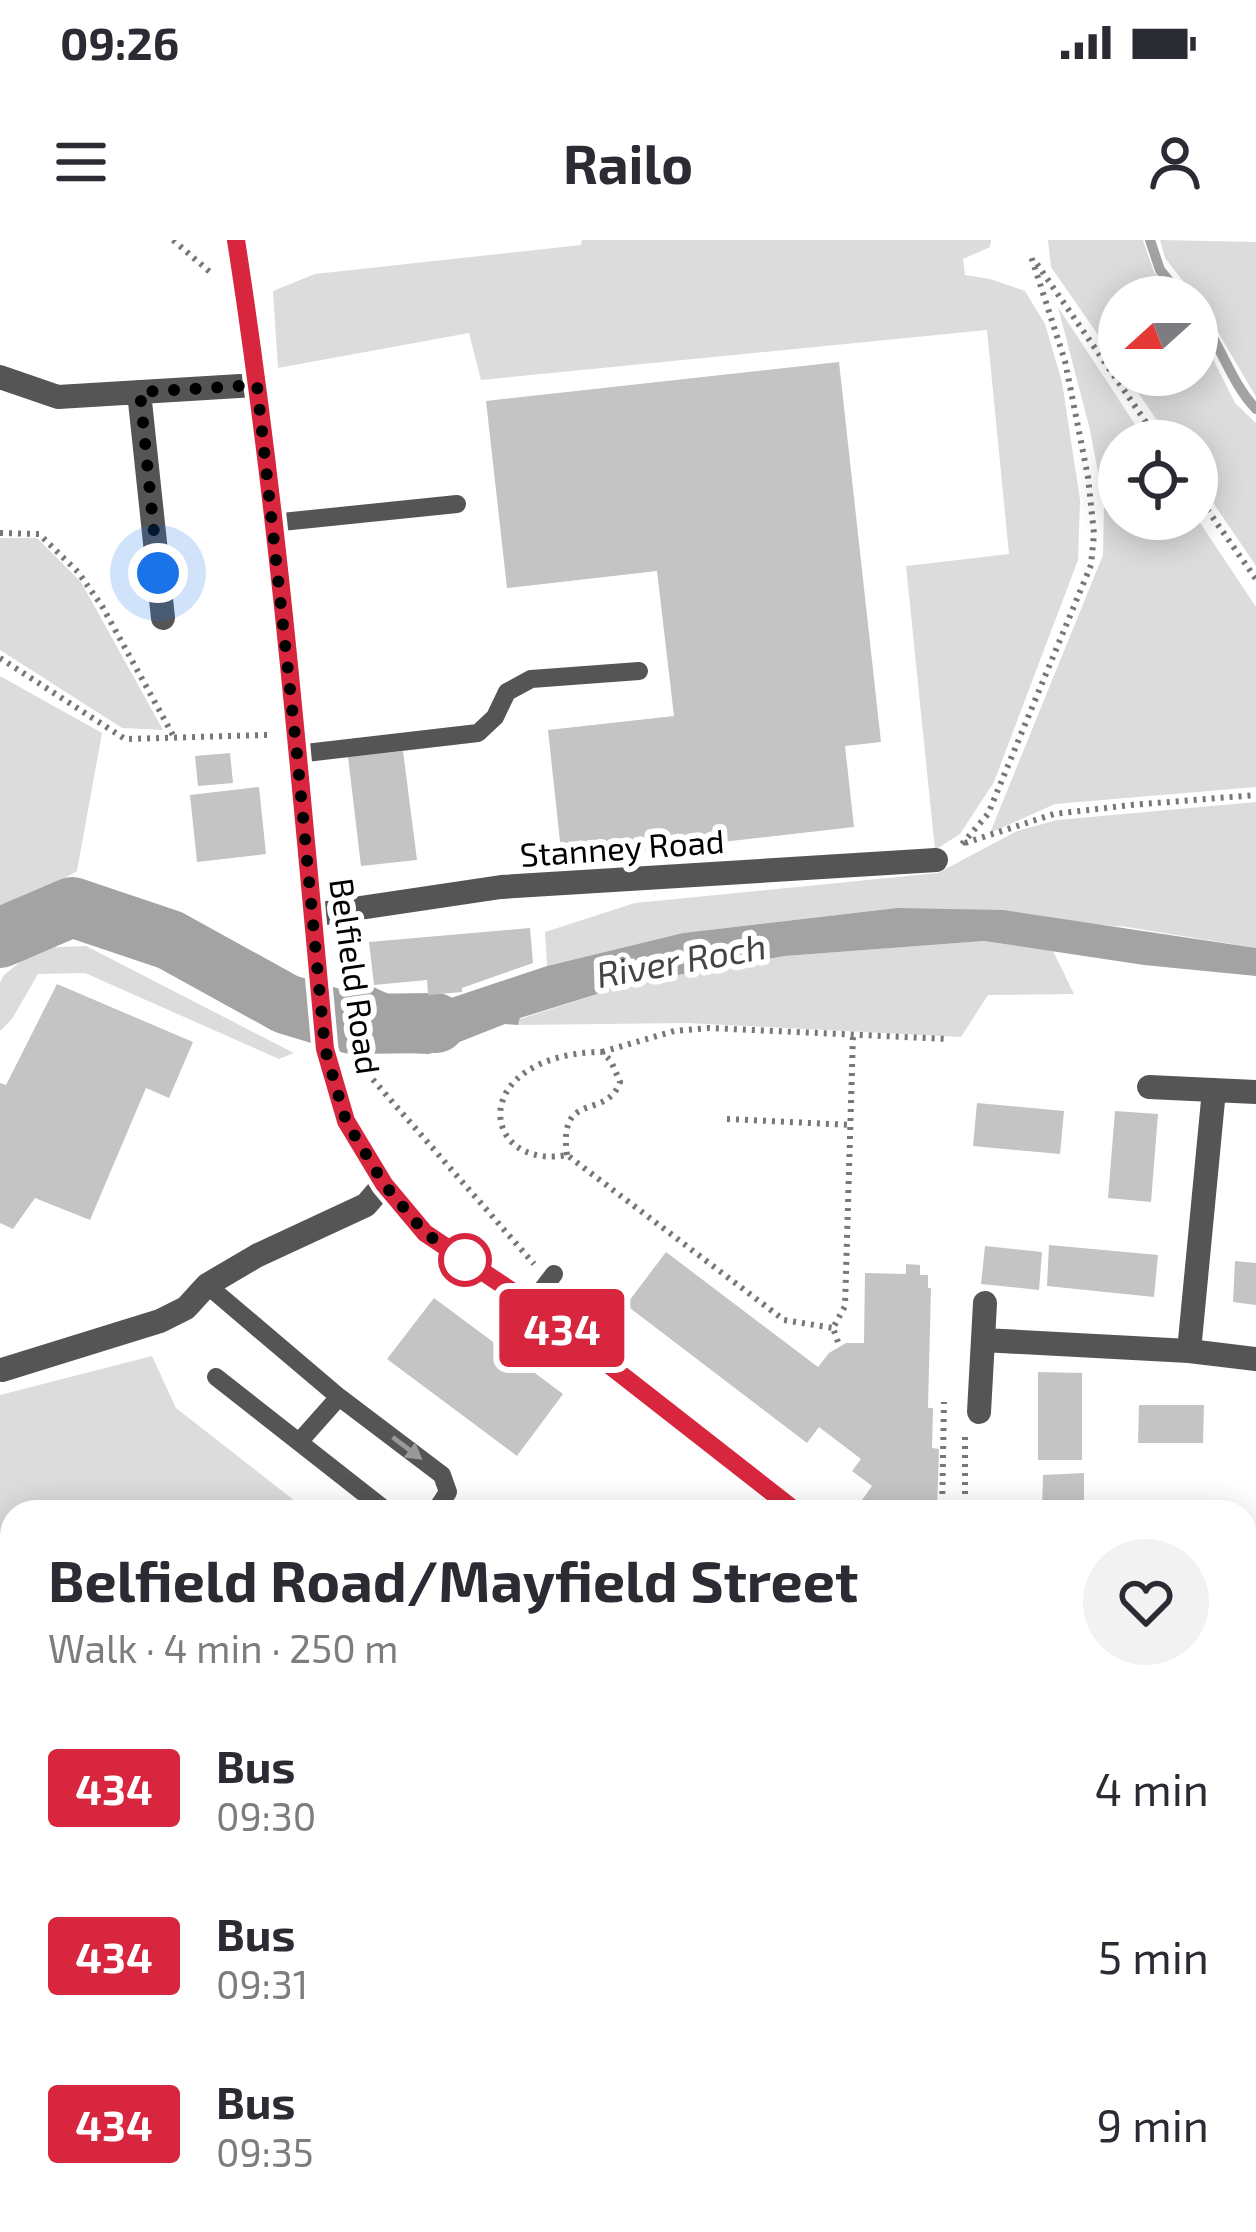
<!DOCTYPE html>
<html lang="en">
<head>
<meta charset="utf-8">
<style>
	:root { --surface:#fff; --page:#f2f2f3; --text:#2b2b33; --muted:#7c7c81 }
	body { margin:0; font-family:"Exo 2",sans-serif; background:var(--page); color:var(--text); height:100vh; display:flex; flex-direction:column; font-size:45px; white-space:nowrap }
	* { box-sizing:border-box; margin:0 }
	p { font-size:39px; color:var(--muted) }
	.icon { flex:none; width:66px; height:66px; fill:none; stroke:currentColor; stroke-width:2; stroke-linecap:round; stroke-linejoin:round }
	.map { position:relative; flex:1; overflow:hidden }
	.side { position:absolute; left:0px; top:1260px; width:1257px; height:732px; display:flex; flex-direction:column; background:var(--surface); border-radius:36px 36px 0 0; box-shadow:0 6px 30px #0003 }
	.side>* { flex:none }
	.badge { padding:0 24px; border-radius:9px; font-size:42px; line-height:78px }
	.needle { width:78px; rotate:249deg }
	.controls { position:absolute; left:1098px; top:36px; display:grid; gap:24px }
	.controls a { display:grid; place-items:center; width:120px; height:120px; border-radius:50%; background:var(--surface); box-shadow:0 6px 30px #0003; font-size:60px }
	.you { position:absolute; width:60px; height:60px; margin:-30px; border:9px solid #fff; border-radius:50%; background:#1a73e8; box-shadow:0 0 0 18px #1a73e833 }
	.map>.badge { position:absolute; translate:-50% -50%; box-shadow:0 0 0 6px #fff }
	.round { display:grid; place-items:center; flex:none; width:126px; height:126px; border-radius:63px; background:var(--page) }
	.summary { display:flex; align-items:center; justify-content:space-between; height:204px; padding:0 48px }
	h1 { font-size:57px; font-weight:700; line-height:90px }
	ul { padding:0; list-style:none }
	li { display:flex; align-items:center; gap:36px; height:168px; padding:0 48px }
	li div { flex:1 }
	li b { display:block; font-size:45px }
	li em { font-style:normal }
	li .badge { min-width:132px; font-weight:700; text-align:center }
	.status { display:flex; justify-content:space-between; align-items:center; height:84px; padding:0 60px; background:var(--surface); direction:ltr }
	.status svg { height:33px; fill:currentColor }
	header { display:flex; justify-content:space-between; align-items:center; height:156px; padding:0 48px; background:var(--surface); font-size:54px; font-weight:700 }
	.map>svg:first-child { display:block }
	.green { fill:#dcdcdc }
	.water { fill:#a3a3a3 }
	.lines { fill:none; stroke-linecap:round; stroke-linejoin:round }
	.stream { stroke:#a3a3a3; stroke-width:10 }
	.river { stroke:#a3a3a3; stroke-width:60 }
	.building { fill:#c4c4c4 }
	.path { stroke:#777; stroke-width:6; stroke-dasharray:3 6; stroke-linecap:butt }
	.service { stroke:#555; stroke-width:18 }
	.minor { stroke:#555; stroke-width:24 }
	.secondary { stroke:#222; stroke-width:24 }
	.oneway { fill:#999 }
	.line-casing { stroke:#fff; stroke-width:27 }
	.line { stroke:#d7263d; stroke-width:18 }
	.walk { stroke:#000; stroke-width:12; stroke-dasharray:0 21.6 }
	.stop-dot { fill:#fff; stroke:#d7263d; stroke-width:6 }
	.labels { text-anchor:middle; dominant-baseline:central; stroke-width:12; stroke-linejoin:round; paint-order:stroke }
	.street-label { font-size:33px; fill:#000; stroke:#fff }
	.water-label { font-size:36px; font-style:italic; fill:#444; stroke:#fff }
</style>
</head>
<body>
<div class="status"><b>09:26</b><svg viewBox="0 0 49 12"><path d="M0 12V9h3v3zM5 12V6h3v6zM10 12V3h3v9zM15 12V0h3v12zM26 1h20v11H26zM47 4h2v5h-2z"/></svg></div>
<header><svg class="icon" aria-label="menu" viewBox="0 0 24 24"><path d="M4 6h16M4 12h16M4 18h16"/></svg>Railo<svg class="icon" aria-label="person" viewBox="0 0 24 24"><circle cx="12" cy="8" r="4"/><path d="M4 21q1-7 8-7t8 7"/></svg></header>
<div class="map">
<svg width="1256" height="1992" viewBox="0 0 1256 1992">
	<rect width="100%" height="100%" fill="#fff"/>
	<path class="green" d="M582,0H991L990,7L963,19L965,35L990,39L1025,51L1045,84L1062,142L1080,260L1078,320L994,542L960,594L935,610L906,326L1009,314L987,90L481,140L469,93L278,128L273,51L315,34L581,5Z
		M1048,0H1143L1154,32L1174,57H1119V125L1051,27Z
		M1160,0L1256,2V157L1204,68L1165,18Z
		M1058,67L1146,201H1119V279L1197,278L1256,367V547L1055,564L990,593L1103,315L1104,264L1090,190Z
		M1197,87L1235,163L1256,183V326L1197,239V201H1171L1126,135H1197Z
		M0,298H37L81,342L163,490L122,488L0,410Z
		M0,436L102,493L77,631L12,668L0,669Z
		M1256,562V708L1127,687L897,668L683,693L547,726L545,692L635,663L938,633L1017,591L1057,580Z
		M984,701L1053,711L1074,754L988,755L961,797L687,783L518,785L520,779L633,743L785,716Z
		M86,706L294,813L279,819L85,733L38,734L12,779L0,791V743L3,736L37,708Z
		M152,1116L176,1168L309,1272H12V1776L0,1773V1155Z"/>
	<path class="water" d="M897,668L1003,670L1256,708V736L1144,725L984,701L785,716L633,743L520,778L518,785L505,784L429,814L356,810L349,736L391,755L433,764L547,726L683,693Z"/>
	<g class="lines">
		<path class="stream" d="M1150,0L1160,30L1182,57
			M1197,74C1221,103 1230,142 1256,169
			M1245,1738L1256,1714
			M1225,1992V1980"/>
		<path class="river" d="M0,698L72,667L170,700L286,764L352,784L436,783"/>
	</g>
	<path class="building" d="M839,122L881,502L845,506L854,587L562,620L548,490L674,476L657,331L507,348L486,161Z
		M403,511L417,620L361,626L348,517Z
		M230,513L233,543L198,546L195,516Z
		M259,547L266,614L197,622L190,555Z
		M530,688L533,723L462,748V752L428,755L427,740L374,745L369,702Z
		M57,744L193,802L169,858L146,848L90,980L35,958L13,989L0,983V843L6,845Z
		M977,863L1064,871L1060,914L973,906Z
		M1115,871L1158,874L1151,962L1108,958Z
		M1049,1005L1158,1015L1154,1057L1047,1046Z
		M985,1006L1042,1012L1039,1050L981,1044Z
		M666,1012L818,1127L829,1113L846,1103H864L865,1033L906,1034V1024L920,1025V1035H928V1048H931L928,1168H933L932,1208L939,1209L937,1272H877L862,1260L872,1246L852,1231L861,1219L819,1187L807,1203L626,1065Z
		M1235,1021L1256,1023V1065L1233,1062Z
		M434,1058L563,1154L517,1216L387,1119Z
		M1038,1132L1082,1133V1220H1038Z
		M1139,1165H1204L1203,1203H1138Z
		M1084,1233V1272H1042L1043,1235Z
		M1256,1403V1441H1245V1404Z
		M1245,1614H1251L1252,1656H1245Z"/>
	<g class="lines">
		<path class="path" d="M173,0L211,33
			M1037,24L1159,201
			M1197,255L1256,339
			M0,293L39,294L78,332L102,366L174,497
			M0,418L125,499L268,495
			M965,603L1054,574L1131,565L1256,555
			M962,604L988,574L1091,325L1094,294L1088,237L1065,121L1030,13
			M602,812L674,791L709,788L948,799
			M361,826L534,1024
			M727,879L852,885
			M567,915C558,849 606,881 620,842L611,821L602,812C581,812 555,816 536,826C474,857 498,928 567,915L784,1080L833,1088
			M838,1102L833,1088L845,1066L853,795
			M942,1272L944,1162
			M965,1272V1194
			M1245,1595H1256
			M1245,1820L1256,1827"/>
		<path class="service" d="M272,283L457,264
			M297,514L478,493L495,477L507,452L531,439L639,431
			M207,1045L339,1157L442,1235L448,1252L435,1272
			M531,1064L554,1034
			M216,1137L388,1272
			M299,1202L339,1157
			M187,1980L195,1992
			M394,1980L416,1985L468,1986
			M593,1992L601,1980
			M1129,1992L1135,1980"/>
		<path class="minor" d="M236,0C278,268 300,539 325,809L347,881L384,944L425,993L531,1064L797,1272
			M0,137L58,157L257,145
			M139,152L163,378
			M313,675L501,647L936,620
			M1149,847L1256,852
			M983,1100L1189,1111L1256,1119
			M1189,1111L1214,850
			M2,1130L160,1081L186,1068L207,1045L258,1015L366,965L384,944
			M979,1172L985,1063
			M882,1980L905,1992
			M467,1992L469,1980
			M1012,1992L1018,1980"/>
		<path class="secondary" d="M1245,1487H1256
			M778,1992L785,1980"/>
	</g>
	<defs><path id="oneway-solid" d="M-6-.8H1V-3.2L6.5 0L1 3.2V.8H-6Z" transform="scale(3)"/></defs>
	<use class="oneway" href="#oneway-solid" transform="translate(407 1208) rotate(37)"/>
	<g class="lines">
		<g class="line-casing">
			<path id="line" d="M236,0C278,268 300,539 325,809L346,881L384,944L425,993L531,1064L797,1272"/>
		</g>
		<use href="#line" class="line"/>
		<path class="walk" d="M158,333L140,152L257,145L297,514L325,809L346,881L384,944L425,993L465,1020"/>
	</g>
	<circle class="stop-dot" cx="465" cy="1020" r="24"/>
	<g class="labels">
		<g class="street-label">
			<text transform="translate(622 607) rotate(-4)">Stanney Road</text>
			<text transform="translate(356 736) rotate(82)">Belfield Road</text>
		</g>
		<g class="water-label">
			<text transform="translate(681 719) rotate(-10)">River Roch</text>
		</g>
	</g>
</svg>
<div class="controls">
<a><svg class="needle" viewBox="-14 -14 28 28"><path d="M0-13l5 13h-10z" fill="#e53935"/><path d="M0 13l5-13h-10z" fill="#7c7c81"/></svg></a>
<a><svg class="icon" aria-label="locate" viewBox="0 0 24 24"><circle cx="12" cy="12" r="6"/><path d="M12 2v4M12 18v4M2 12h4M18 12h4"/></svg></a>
</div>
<div class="you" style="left:158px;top:333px"></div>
<b class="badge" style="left:562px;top:1088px;background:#d7263d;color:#fff">434</b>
<section class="side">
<div class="summary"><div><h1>Belfield Road/Mayfield Street</h1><p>Walk · 4 min · 250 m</p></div><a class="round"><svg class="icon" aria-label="heart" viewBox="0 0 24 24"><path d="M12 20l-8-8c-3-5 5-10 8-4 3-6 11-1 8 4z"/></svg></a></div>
<ul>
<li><span class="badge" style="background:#d7263d;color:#fff">434</span><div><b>Bus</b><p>09:30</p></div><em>4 min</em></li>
<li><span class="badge" style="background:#d7263d;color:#fff">434</span><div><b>Bus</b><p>09:31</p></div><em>5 min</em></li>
<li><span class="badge" style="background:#d7263d;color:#fff">434</span><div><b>Bus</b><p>09:35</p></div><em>9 min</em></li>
</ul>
</section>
</div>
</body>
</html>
